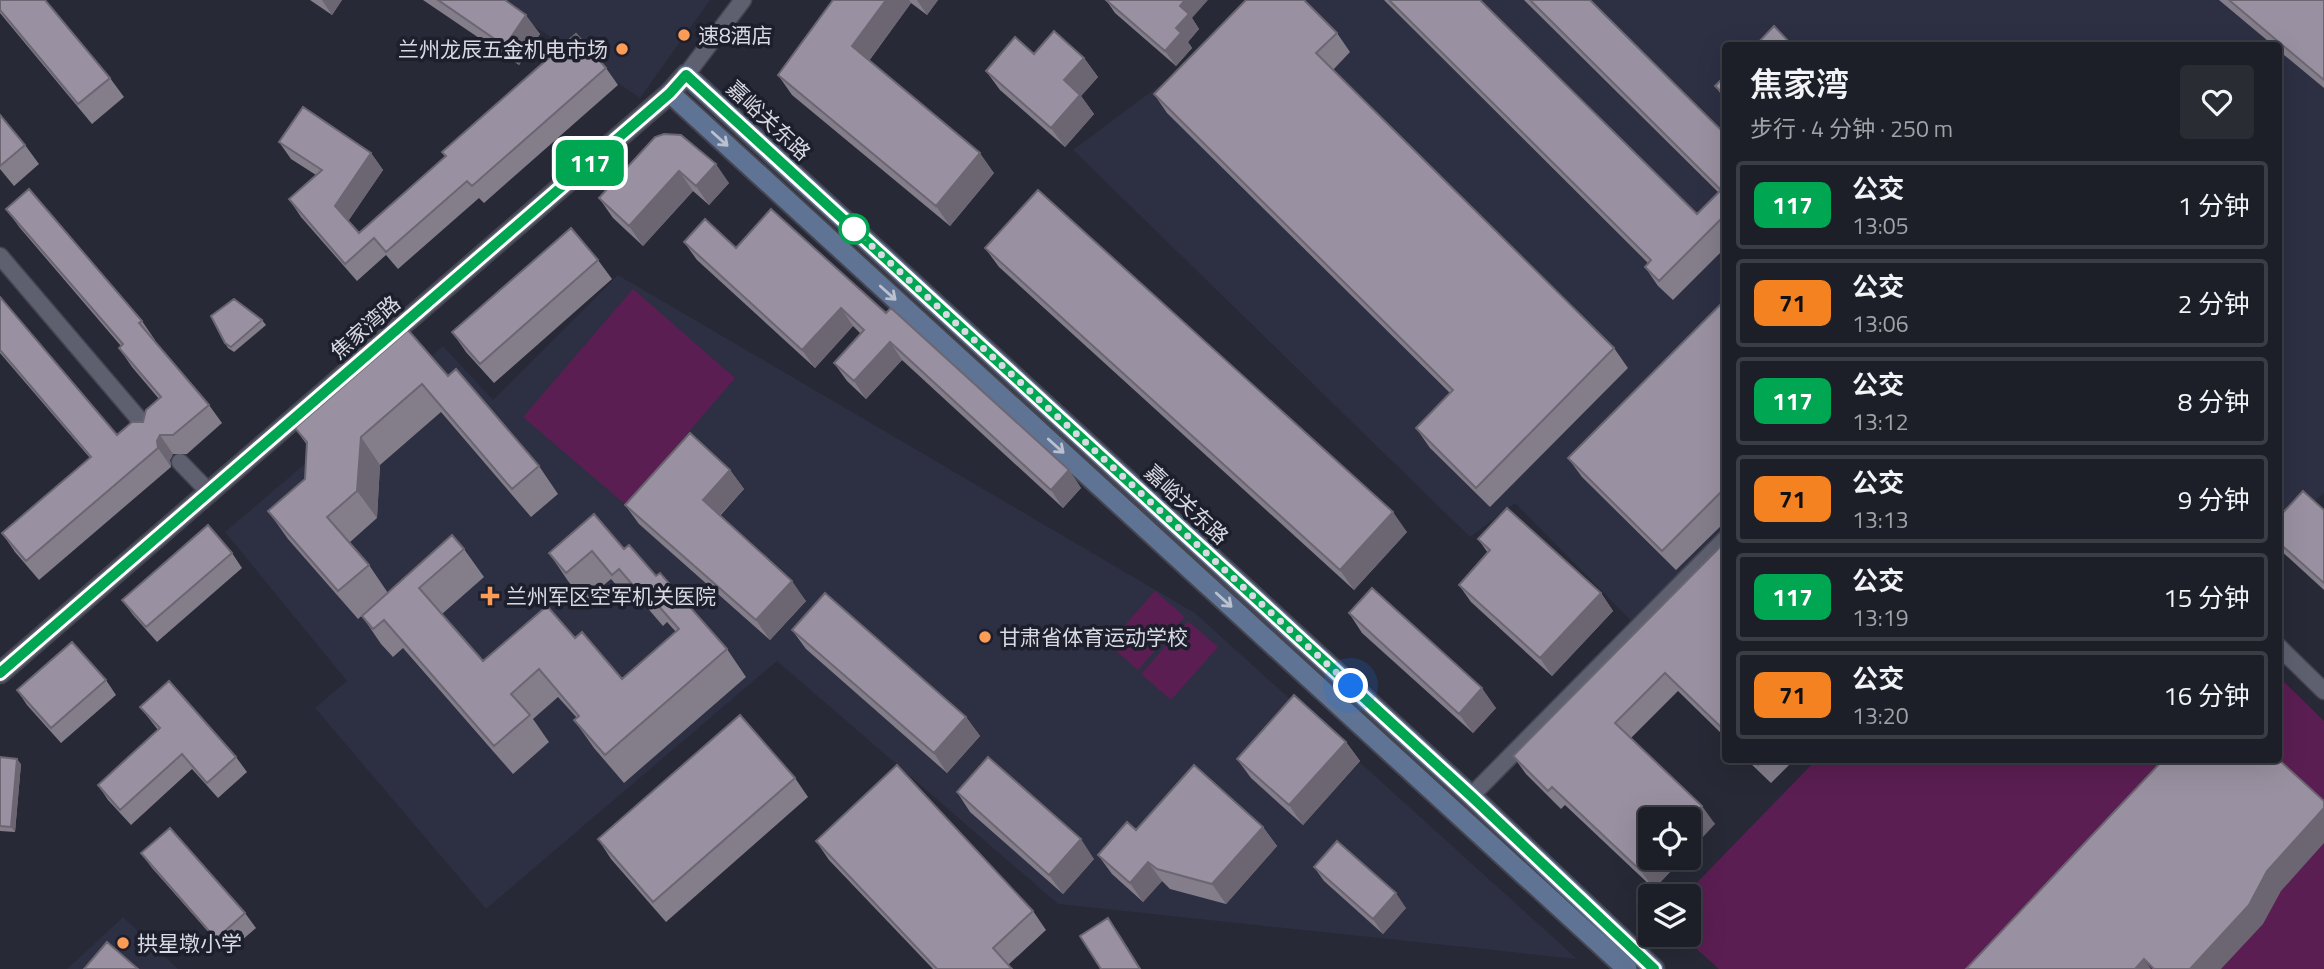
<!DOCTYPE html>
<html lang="zh">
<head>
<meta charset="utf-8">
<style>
	:root { --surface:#1d1f28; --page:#2a2c34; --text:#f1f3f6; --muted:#a0a2a8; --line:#3b3d45 }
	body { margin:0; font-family:"Titillium Web","Noto Sans SC",sans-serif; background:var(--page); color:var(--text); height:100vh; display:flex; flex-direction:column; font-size:26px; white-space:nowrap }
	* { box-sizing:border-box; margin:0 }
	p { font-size:23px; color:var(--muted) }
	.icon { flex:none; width:38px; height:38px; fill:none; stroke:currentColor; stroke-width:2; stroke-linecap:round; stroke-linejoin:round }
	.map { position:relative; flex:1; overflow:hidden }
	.drawer { position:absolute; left:1722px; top:42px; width:560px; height:721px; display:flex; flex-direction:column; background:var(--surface); border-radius:7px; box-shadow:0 7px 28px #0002,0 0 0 2px var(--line) }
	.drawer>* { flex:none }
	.badge { padding:0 14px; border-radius:10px; font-size:24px; line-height:46px }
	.tools { position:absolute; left:1638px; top:807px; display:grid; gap:14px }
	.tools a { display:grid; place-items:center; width:63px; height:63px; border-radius:7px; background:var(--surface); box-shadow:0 7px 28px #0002,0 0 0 2px var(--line); font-size:35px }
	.you { position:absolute; width:35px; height:35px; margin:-18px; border:5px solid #fff; border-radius:50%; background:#1a73e8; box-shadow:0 0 0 10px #1a73e833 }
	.map>.badge { position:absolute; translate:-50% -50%; box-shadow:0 0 0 4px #fff }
	.round { display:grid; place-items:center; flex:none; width:74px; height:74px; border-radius:7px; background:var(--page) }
	.head { display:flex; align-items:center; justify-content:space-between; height:119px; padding:0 28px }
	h1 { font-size:33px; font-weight:600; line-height:52px }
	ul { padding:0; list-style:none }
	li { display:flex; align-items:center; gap:21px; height:88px; margin:0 14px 10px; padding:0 14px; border:4px solid var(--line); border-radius:7px }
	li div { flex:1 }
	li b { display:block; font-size:26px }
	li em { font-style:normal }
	li .badge { min-width:77px; font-weight:700; text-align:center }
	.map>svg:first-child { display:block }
	.built { fill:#2d2f43 }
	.green { fill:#5b1e52 }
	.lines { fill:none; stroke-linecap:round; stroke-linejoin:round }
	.minor-casing { stroke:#444550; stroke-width:19 }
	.tertiary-casing { stroke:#444550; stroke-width:23 }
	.secondary-casing { stroke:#444550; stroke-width:23 }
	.minor { stroke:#5e6070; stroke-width:16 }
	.tertiary { stroke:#5e6070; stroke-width:19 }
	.secondary { stroke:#5f7394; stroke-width:19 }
	.wall { fill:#847d8a }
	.shaded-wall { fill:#6b6671 }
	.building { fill:#9991a1; stroke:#6b6671; stroke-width:2 }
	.oneway { stroke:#bac0ce }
	.line-casing { stroke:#fff; stroke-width:16 }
	.line { stroke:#00a651; stroke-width:10 }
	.walk { stroke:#d8d9e2; stroke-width:7; stroke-dasharray:0 12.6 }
	.poi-dot { fill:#fd9c56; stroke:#1d1f2c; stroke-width:2.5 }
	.stop-dot { fill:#fff; stroke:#00a651; stroke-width:3.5 }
	.labels { text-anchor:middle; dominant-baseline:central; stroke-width:7; stroke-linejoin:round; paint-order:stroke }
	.poi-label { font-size:21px; fill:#d8d9e2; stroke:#1d1f2c; text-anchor:start }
	.street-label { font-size:21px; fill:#d8d9e2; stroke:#1d1f2c }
</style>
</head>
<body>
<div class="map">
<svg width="2324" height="969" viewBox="0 0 2324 969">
	<rect width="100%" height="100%" fill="#272936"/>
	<path class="built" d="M496,0H710L640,98Z
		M1274,0H2324V493L2279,530L2278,46H1726L1725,716L1515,503L1470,537L1073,150Z
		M618,275L1195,613L1577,959L1058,904L777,661L486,909L315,708L347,681L225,532L443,346L493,400Z
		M123,917L178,969H67Z"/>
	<path class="green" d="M633,289L735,378L626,505L523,417Z
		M1155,591L1185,617L1138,670L1108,644Z
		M1188,621L1218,647L1171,700L1141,674Z
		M2279,677L2324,721V969H1719L1681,935L1689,934V896H1684L1816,760H2278Z"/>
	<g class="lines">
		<g class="minor-casing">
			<path id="minor" d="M686,75L743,0
				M0,256L150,432
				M180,462L209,492
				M2278,646L2324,691
				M1471,796L1726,538"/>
		</g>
		<g class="tertiary-casing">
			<path id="tertiary" d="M0,673L670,93L686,75"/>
		</g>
		<g class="secondary-casing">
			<path id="secondary" d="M686,75L1471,796L1654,969
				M670,93L1627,969"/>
		</g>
		<use href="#minor" class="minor"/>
		<use href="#tertiary" class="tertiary"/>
		<use href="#secondary" class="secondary"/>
	</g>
	<path class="wall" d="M0,0L110,78L124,97L92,124L0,13Z
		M310,0H342L332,15Z
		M423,0H505L540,34L519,65Z
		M833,0H938L927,15L911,3L869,61L994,173L950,226L792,95L778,75Z
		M1106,0L1192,18L1199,29L1188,42L1192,48L1176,66L1115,13Z
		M1384,0H1480L1697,214L1718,192L1524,0H1590L1726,135V247L1673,300L1658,286L1645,267L1648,263Z
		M2219,0H2324V88L2278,50V46H2274Z
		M1337,33L1350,52L1333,70L1614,348L1628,368L1490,507L1430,448L1416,428L1450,393L1167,113L1154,94Z
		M1034,54L1084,58L1098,77L1081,96L1094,114L1065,147L1000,90L986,71Z
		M606,68L618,85L484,203L479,198L398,269L386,255L357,281L301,217L289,199L316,175L291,159L279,142L371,153L383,170L348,221L359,233L445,157L442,152Z
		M1726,75V101L1715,86Z
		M0,115L25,145L39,164L14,186L0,169Z
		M655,137L729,183L709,205L693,191L643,246L613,218L599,198Z
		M6,209L142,321L155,340H154L209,405L222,423L187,454H173L170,460L171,467L39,580L15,552L2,533L90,458L0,353V297L117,435L143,422L159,399L132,367L119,348L121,346L20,228Z
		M684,242L736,248L886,313L1069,470L1081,488L1063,508L902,360L866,399L847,381L834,363L861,334L853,326L815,368L697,260Z
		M985,248L1407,532L1354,590L999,267Z
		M598,260L612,279L494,383L466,352L452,332Z
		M1726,299V521L1676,570L1582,477L1568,458Z
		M262,320L266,325L234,352L228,348L225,343Z
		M408,330L448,376L539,466L558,494L531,517L441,412L380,465L377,518L349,543L369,565L388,593L464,549L484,577L442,614L483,661L575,638L622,679L676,632L667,622L663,626L638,597L632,603L611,579L585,601L568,581L549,553L624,549L656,576L727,649L746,677L624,783L594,748L574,720L577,718L558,697L533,719L549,742L513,774L403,648L393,657L381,644L362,616L366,612L358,619L288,539L268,511L305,479L307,445L295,428Z
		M730,470L744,489L720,516L806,601L770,640L639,524L625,505Z
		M2324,510V590L2278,548V518Z
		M1478,539L1601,593L1613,611L1552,676L1471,602L1459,585L1488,553Z
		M1726,541V738L1678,691L1631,738L1715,824L1650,858H1683L1654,889L1565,805L1561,809L1526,774L1513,756Z
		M232,553L242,568L157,642L133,615L122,600Z
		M1349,613L1496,708L1473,733L1362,633Z
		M792,630L966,717L980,736L947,773L806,649Z
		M106,680L116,695L61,743L27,705L17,690Z
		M140,707L236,757L247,772L218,798L192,769L131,825L108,800L98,785L158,730Z
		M1346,742L1360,761L1303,825L1251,778L1237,759Z
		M0,757L21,764L15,832L0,831Z
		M1747,760H1794L1771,783Z
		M795,778L808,797L666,922L611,859L598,839Z
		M957,792L1094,859L1063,894L970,812Z
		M1263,827L1277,846L1226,904L1170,889L1162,881L1143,902L1112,874L1098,855L1136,830Z
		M816,841L1033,911L1046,930L1008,965L1012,969H933L829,860Z
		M141,853L245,913L256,928L227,953L152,868Z
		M1314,867L1406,908L1383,934L1324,881Z"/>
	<path class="shaded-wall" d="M322,0H342L332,15Z
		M886,0H909L911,3L865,66L852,46Z
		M917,0H938L927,15Z
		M1185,0H1208L1192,18L1199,29L1188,42L1192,48L1176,66L1165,51L1176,28L1180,6Z
		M526,15L540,34L519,65L505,46Z
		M1084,58L1098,77L1081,96L1094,114L1065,147L1051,128L1064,80Z
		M371,153L383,170L347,223L335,206Z
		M980,153L994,173L950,226L936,206Z
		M716,164L729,183L709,205L696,186Z
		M679,171L693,191L643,246L629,226Z
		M841,308L853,326L815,368L802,350Z
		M890,342L902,360L866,399L854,381Z
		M160,435L173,454L170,460L171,467L158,448L157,441Z
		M361,437L380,465L377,518L357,491Z
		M730,470L744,489L716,519L703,500Z
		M1069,470L1081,488L1063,508L1051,490Z
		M1393,512L1407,532L1354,590L1340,570Z
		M792,581L806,601L770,640L756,620Z
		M1601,593L1613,611L1552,676L1540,658Z
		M1482,688L1496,708L1473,733L1459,714Z
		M966,717L980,736L947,773L934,753Z
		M1346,742L1360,761L1303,825L1289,805Z
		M17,759L21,764L15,832L11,827Z
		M1702,806L1715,824L1689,852V820Z
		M2324,808V843L2281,891L2263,924L2221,969H2190L2267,871Z
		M1263,827L1277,846L1226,904L1212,884Z
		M1081,839L1094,859L1063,894L1049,875Z
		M1654,858H1683L1654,889L1641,871Z
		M1148,862L1162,881L1143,902L1130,883Z
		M1396,893L1406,908L1383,934L1373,919Z
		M1108,918L1120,935L1141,969H1140Z
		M2144,959L2151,969H2135Z"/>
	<path class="building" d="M0,0H45L110,78L78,104L0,10Z
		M438,0H505L526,15L505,46Z
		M833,0H886L852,46L980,153L936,206L778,75Z
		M1106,0H1185L1180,6L1189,14L1176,28L1181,33L1165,51Z
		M1246,0H1304L1337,33L1316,53L1614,348L1476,488L1416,428L1453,390L1154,94Z
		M1389,0H1480L1697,214L1721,190L1530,0H1590L1726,135V214L1659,281L1645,267L1651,260Z
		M2229,0H2324V80Z
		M1774,26L1793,46H1755Z
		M1054,31L1084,58L1064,80L1080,95L1051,128L986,71L1015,37L1034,54Z
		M576,34L606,68L472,186L467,181L386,252L374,238L345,264L289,199L322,170L279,142L303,107L371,153L335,206L359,233L446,156L442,152Z
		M1726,75V96L1715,86Z
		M0,115L25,145L0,166Z
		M664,134L681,135L716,164L696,186L679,171L629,226L599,198L655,137Z
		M29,189L142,321L139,323L209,405L173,435H160L157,441L158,448L26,561L2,533L91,457L0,350V297L117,435L132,422H143L146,410L161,397L119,348L123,344L6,209Z
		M1038,190L1393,512L1340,570L985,248Z
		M771,209L886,313L891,308L1069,470L1051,490L890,342L854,381L834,363L864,330L841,308L802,350L684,242L705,219L736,248Z
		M571,228L598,260L480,364L452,332Z
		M234,299L262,320L231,347L225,343L211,316Z
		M1726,299V487L1662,551L1568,458Z
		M408,330L448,376L456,369L539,466L512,489L422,384L361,437L357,491L327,517L369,565L338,591L268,511L305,479L307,442L295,428Z
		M690,433L730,470L703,500L792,581L756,620L625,505Z
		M2303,491L2324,510V583L2278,542V518Z
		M1507,508L1601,593L1540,658L1459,585L1490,550L1478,539Z
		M594,514L624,549L629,545L656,576L660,573L727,649L605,755L574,720L579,716L539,669L511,694L530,715L494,746L384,620L373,629L362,616L452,535L464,549L419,588L483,661L547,606L575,638L582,632L622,679L679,629L648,594L644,598L619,569L612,575L592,551L566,573L549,553Z
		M208,525L232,553L146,627L122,600Z
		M1726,541V732L1665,673L1615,723L1702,806L1689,820V819H1650V858H1654L1641,871L1552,787L1548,791L1513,756Z
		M1372,588L1482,688L1459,714L1349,613Z
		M825,593L966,717L934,753L792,630Z
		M72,642L106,680L51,728L17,690Z
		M169,681L236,757L207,783L182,754L120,810L98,785L160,728L140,707Z
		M1294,695L1346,742L1289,805L1237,759Z
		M740,715L795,778L653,902L598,839Z
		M0,757L17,759L11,827L0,826Z
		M988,757L1081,839L1049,875L957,792Z
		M2278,759L2324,801V808L2267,871L2249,905L2190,969H2154L2144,959L2135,969H1966L2163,760Z
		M1753,760H1763L1758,765Z
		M897,765L1033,911L993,948L1012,969H937L816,841Z
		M1194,765L1263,827L1212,884L1157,869L1148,862L1130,883L1098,855L1127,822L1136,830Z
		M170,828L245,913L216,939L141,853Z
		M1337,841L1396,893L1373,919L1314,867Z
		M1108,918L1140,969H1101L1080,936Z
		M107,942L138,969H84Z"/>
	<defs><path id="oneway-shaft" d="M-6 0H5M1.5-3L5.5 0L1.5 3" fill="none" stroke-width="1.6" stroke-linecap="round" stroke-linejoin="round" transform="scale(1.75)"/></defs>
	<g class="oneway">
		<use href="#oneway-shaft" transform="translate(720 139) rotate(42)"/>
		<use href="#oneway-shaft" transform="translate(888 293) rotate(42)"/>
		<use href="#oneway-shaft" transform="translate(1056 446) rotate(42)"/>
		<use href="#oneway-shaft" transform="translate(1224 600) rotate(42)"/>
	</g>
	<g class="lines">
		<g class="line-casing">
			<path id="line" d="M0,673L670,93L686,75L1471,796L1654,969"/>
		</g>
		<use href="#line" class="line"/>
		<path class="walk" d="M854,229L849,225L1351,686"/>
	</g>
	<g class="poi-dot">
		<circle cx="684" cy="35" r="7"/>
		<circle cx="622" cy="49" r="7"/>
		<path d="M486.5 585.5h7v7h7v7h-7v7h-7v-7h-7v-7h7z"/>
		<circle cx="985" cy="637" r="7"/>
		<circle cx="123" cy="943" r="7"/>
	</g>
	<circle class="stop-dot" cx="854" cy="229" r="14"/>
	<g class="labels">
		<g class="poi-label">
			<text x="698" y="35">速8酒店</text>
			<text x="608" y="49" text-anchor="end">兰州龙辰五金机电市场</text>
			<text x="506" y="596">兰州军区空军机关医院</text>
			<text x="999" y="637">甘肃省体育运动学校</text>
			<text x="137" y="943">拱星墩小学</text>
		</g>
		<g class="street-label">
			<text transform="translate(769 120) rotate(43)">嘉峪关东路</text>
			<text transform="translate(365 327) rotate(-41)">焦家湾路</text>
			<text transform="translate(1187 504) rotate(43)">嘉峪关东路</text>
		</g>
	</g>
</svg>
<div class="tools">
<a><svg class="icon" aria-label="locate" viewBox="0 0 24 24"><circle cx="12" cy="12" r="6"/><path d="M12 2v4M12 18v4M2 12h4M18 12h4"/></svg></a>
<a><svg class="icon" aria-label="layers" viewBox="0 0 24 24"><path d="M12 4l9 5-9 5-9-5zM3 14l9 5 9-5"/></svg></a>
</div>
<div class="you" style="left:1351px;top:686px"></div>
<b class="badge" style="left:590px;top:163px;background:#00a651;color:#fff">117</b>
<section class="drawer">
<div class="head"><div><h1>焦家湾</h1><p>步行 · 4 分钟 · 250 m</p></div><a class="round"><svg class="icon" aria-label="heart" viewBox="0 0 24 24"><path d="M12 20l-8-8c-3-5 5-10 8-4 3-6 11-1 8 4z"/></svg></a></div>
<ul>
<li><span class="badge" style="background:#00a651;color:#fff">117</span><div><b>公交</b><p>13:05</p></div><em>1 分钟</em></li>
<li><span class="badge" style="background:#f58220;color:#111">71</span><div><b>公交</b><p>13:06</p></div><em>2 分钟</em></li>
<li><span class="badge" style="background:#00a651;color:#fff">117</span><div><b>公交</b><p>13:12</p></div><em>8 分钟</em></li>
<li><span class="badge" style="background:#f58220;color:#111">71</span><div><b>公交</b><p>13:13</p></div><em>9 分钟</em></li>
<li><span class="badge" style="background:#00a651;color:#fff">117</span><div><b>公交</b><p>13:19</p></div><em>15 分钟</em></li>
<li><span class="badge" style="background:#f58220;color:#111">71</span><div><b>公交</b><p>13:20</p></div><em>16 分钟</em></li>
</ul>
</section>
</div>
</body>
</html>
